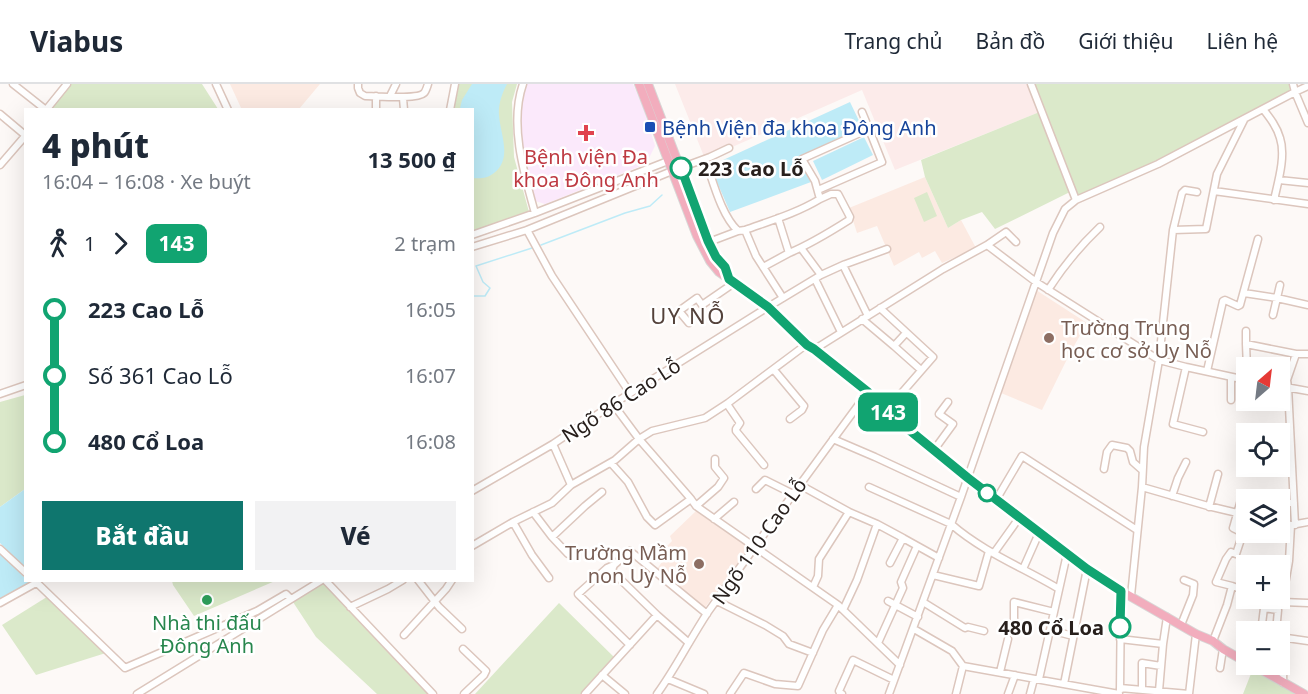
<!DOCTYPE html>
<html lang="vi">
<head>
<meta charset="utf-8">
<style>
	:root { --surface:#fff; --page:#f2f2f3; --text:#1f2937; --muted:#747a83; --line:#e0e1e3; --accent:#0f766e }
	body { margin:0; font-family:"Noto Sans",sans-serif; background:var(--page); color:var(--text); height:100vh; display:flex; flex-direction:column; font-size:22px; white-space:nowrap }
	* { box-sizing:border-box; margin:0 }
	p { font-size:20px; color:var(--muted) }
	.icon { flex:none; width:33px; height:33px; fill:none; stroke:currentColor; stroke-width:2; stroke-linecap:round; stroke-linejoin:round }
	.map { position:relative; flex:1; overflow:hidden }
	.details { position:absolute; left:24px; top:24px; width:450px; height:474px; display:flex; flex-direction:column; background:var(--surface); border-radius:0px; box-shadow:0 6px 24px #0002 }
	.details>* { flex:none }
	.badge { padding:0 12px; border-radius:9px; font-size:21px; line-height:39px }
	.needle { width:39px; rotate:28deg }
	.tools { position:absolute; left:1236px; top:273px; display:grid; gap:12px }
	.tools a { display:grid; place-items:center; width:54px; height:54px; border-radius:0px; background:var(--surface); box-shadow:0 6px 24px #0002; font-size:30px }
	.map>.badge { position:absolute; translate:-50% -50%; box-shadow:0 0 0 3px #fff }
	.legs { display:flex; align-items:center; gap:9px; height:66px; padding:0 18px; font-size:20px }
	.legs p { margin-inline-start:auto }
	.head { display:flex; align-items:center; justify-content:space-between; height:102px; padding:0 18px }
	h1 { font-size:33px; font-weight:800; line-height:45px }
	.primary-button { display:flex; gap:12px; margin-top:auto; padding:12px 18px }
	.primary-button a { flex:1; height:69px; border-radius:0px; background:var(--accent); color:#fff; font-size:24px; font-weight:800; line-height:69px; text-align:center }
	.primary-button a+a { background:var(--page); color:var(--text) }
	ul { padding:0 18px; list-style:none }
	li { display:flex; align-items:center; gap:21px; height:66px; font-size:22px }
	li i { display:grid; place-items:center; width:9px; height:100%; margin:0 8px; background:currentColor }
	li i::after { content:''; width:15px; height:15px; margin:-8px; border:4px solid; border-radius:50%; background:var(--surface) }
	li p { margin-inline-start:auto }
	li:first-child i { background:linear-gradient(#0000 50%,currentColor 0) }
	li:last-child i { background:linear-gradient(currentColor 50%,#0000 0) }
	header { display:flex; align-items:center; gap:36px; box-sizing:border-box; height:84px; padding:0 30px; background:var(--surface); border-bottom:2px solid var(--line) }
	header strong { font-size:28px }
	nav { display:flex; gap:33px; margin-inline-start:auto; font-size:21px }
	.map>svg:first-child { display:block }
	.built { fill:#fceae2 }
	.industrial { fill:#fcebea }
	.medical { fill:#fbe9fb }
	.green { fill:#dbe9ca }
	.water { fill:#beebf7 }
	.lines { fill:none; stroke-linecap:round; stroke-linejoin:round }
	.stream { stroke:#beebf7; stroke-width:1.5 }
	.minor-casing { stroke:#dcc6bd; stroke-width:9 }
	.major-casing { stroke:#d8d7d6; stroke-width:10 }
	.minor { stroke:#fff; stroke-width:6 }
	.major { stroke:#f2adbd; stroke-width:8 }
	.line-1-casing { stroke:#fff; stroke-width:14 }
	.line-1 { stroke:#11a471; stroke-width:9 }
	.transit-dot { fill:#1a4fb4; stroke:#fff; stroke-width:2 }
	.health-dot { fill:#e0444e; stroke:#fff; stroke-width:2 }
	.stop-1-dot { fill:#fff; stroke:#11a471; stroke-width:3 }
	.education-dot { fill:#8d6e63; stroke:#fff; stroke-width:2 }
	.leisure-dot { fill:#2e9e5b; stroke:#fff; stroke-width:2 }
	.labels { text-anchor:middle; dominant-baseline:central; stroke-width:5; stroke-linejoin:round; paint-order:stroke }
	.transit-label { font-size:20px; fill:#164399; stroke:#fff; text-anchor:start }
	.health-label { font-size:20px; fill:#be3a42; stroke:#fff }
	.stop-label { font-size:20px; font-weight:bold; fill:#28201d; stroke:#fff; text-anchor:start }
	.education-label { font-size:20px; fill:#785e54; stroke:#fff; text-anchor:start }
	.street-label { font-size:20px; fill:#28201d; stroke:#fff }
	.leisure-label { font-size:20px; fill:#27864d; stroke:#fff }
	.quarter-label { font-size:22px; letter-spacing:1.5px; fill:#54423b; stroke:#fff }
</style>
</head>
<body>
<header>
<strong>Viabus</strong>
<nav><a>Trang chủ</a><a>Bản đồ</a><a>Giới thiệu</a><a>Liên hệ</a></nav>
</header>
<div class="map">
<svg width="1308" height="610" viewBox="0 0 1308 610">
	<rect width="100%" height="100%" fill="#fdf9f7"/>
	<path class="built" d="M230,0H320L299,25L242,26Z
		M925,93L948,144L961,136L976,164L942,179L935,167L922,174L919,168L894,182L877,142L857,149L849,124Z
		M1036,206L1087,239L1070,269L1042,326L1001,309Z
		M696,427L749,464L704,525L657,485L664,475L661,472L667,467L665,464L672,457L670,452Z"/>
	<path class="industrial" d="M675,0H1032L1042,27L895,86L862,6L705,75Z"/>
	<path class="medical" d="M525,0H633L643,23L655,62L646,80L545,120L535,117L523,65L520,37L522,13Z"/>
	<path class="green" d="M68,0H202L218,25L46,26Z
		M458,0H517L512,18L514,73L529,128L473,147L472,26H453Z
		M1031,0H1293L1295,8L1076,116L1072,107L995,145L982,128L961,136L948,144L925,93L921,76L1042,27Z
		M927,108L937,132L924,138L914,114Z
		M25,311V405L0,423V318Z
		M172,497V496L275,497L194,532L173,501Z
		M322,497L433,610H377L316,553L291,515Z
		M50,511L109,568L36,591L2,541Z
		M559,519L616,575L587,610H475Z
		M1254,582L1304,610H1243Z"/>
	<path class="water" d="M472,0H507C502,9 498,21 499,31C500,50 513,74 494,89C488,94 480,95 473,94L472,26L460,25V24L462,16Z
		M850,18L862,43L797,74L811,98L730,128L710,82Z
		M864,53L873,71L822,96L813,77Z
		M25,405V484L0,459V423Z
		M0,469L25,494L26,496L30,498L0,517Z"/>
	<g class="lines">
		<path class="stream" d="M541,161L625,129L650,122L662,111
			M472,212H485L490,204L483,198L476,182L532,164"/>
		<g class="minor-casing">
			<path id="minor" d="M13,0L46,26
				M216,0L228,26
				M358,0V4L360,9L365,12C376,12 417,16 424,9C426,7 427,3 428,0
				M523,0C509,40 524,90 535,129
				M1293,0L1295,8L1308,2
				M390,12L396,0
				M403,14L404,26
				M1263,25C1270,34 1277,43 1280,54C1286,72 1278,98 1274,116
				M46,26L67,0
				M376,26V12
				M450,26L455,0
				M0,30L25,51
				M705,75C713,97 721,131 738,147L745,146C770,137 797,129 820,115L815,97L802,75L869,45L862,28
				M0,81L26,51
				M680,84L710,73L729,64
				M1279,96L1308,99
				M818,106L882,78L869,45
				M1214,107L1308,120
				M1076,116L1158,80L1295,8L1308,39
				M778,134L789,169C811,160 830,148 849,136L850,133L838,110H831L820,115
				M527,146L552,192L630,309
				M745,146L756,172L783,214
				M1173,146L1206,145L1217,90L1244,36
				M472,151L535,129L668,77
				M709,158L738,147
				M987,161L1006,148L1016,158
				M472,163L527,146L672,87
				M801,164L821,191
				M843,181L868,232
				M763,183L789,169
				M815,195L841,248
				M1048,206C1064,181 1079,163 1100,143
				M1244,209L1277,214L1308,221
				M880,224L933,273L886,327
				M1273,231L1280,201
				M862,235L894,262
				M689,239L679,227L697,214L702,221L734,199
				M1246,247V260
				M906,249L894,262L921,286
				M815,265L943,185L987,161L1036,198L1159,276L1186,283L1246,296
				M1296,270H1308
				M1186,283L1173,340L1203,348
				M1247,284L1246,260L1296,270L1287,296L1288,303L1295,441
				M774,286L804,322L802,326L790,335
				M1207,287L1223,217L1225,216L1238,222L1240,221L1258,155
				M1231,294V316
				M1280,302L1308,307
				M0,310L26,301
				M613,320L639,355L691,415L696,422L838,521L900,581
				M727,320L740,339L736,345V347L764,381
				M833,355L875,373L961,413
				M553,360L571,401
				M934,366L953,340L939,330L948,318
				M611,379L628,398L647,433L655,441L691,415
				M1104,385L1107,368L1112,361L1127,364L1130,367L1133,378L1142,386
				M800,401L849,428L877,440L903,454
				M869,403L951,440C983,468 1024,484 1059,505
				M1142,403L1208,422L1246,431
				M756,405L765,396L793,410
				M472,407L553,360L613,320L768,223L821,191L843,181L887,165
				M1172,412L1178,394L1186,378
				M996,416L1022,372L1137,446
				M1280,419H1294
				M696,422L718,403L724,394L715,383V375
				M1209,423L1218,390
				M533,428L552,453L568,470
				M714,435L734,418
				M513,438L532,471L549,494
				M1280,439L1291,441L1308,438
				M552,453L585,422L602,408
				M472,462L513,438L552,419L571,401L615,376L639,355L652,347L705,334L728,319L807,260
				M0,465L26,489
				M994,469L1019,434
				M890,479L903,454L939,474
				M614,481L612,486L616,491L657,531
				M1023,485L1039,449
				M933,491L979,502L989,467
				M34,496L125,584L257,527L286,510L291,515
				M325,496L433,610
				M418,496L439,523L462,545
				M1232,502L1216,498L1226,475L1231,468L1236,470L1243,449L1233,444L1241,416L1246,417
				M813,503L818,492L819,475L849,428
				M1131,512L1142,403L1144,363L1159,276L1173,146L1182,109L1185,106L1197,108
				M1271,514L1282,518L1308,519
				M717,517L765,541L783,552L789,560L813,569
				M888,517L918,533
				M923,518L965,544L968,543L984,547
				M1282,518L1289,477L1291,441
				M0,519L36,499
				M350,523L388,505L403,496
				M843,526L857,496L877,440
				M1014,539V518L1054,528
				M1181,541L1193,511L1194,500L1184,496
				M914,545L952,567L963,582L1119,610
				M1050,546L1073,552
				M1261,548L1264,524L1278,526L1276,548
				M404,551L446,505L452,496
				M1280,553L1308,557
				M1120,555L1163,560L1167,533
				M1213,557L1227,521L1232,502L1246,507
				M878,559L903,504L901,498L917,462
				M630,561L578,510L607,484L614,481L630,467L707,530
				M463,565L486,587L484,591L464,610
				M1220,584L1223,565
				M1000,588L1008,555
				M602,591L625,610
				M668,595L704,610
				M1039,595L1067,470
				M1283,599L1284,553
				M1064,600L1087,485
				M1120,604L1189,610L1196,550
				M1120,606L1121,507
				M1142,606V579L1161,582
				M1159,607L1163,560
				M137,610L322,496
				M585,610L657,531L689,559
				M657,610C676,584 690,555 708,528C761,454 814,381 868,308
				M730,610L744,589L775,600L798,602L823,546L838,521
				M842,610L840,609L839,607L853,576L894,596
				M889,610L961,413L1053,149L1065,125L1076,116L1031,0
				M956,610L963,582
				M1008,610L1015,591
				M1030,610L1034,595"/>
		</g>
		<g class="major-casing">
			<path id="major" d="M639,0L697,152L710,177L719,188L768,223L807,260L815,265L868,308L886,327L967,394L1087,485L1121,507L1196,550L1213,557L1223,565L1246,578
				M648,0L708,157C714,170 724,181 729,194
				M1251,580L1304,610"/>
		</g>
		<use href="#minor" class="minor"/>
		<use href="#major" class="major"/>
	</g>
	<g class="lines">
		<g class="line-1-casing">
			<path id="line-1" d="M681,84L708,157L716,173L725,183L729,195L768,223L807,261L814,265L868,308L886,327L968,394L1087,485L1121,507L1120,543"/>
		</g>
		<use href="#line-1" class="line-1"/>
	</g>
	<rect class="transit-dot" x="644" y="37" width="12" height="12" rx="3"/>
	<path class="health-dot" d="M583 40h6v6h6v6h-6v6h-6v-6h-6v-6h6z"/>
	<g class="stop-1-dot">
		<circle cx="681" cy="84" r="10"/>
		<circle cx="987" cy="409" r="8"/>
		<circle cx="1120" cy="543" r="10"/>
	</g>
	<g class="education-dot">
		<circle cx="1049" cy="254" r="6"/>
		<circle cx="699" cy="480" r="6"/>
	</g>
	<circle class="leisure-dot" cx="207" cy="516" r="6"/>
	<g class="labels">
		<g class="transit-label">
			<text x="662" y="43">Bệnh Viện đa khoa Đông Anh</text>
		</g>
		<g class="health-label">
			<text x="586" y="72">Bệnh viện Đa<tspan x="586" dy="23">khoa Đông Anh</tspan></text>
		</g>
		<g class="stop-label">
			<text x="698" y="84">223 Cao Lỗ</text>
			<text x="1104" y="543" text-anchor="end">480 Cổ Loa</text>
		</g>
		<g class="education-label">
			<text x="1061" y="243">Trường Trung<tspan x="1061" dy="23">học cơ sở Uy Nỗ</tspan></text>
			<text x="687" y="468" text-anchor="end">Trường Mầm<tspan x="687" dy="23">non Uy Nỗ</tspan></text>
		</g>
		<g class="street-label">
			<text transform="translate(621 316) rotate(-33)">Ngõ 86 Cao Lỗ</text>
			<text transform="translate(759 457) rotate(-55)">Ngõ 110 Cao Lỗ</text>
		</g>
		<g class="leisure-label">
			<text x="207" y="538">Nhà thi đấu<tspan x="207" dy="23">Đông Anh</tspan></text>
		</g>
		<g class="quarter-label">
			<text x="688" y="231">UY NỖ</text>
		</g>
	</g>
</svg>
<div class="tools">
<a><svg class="needle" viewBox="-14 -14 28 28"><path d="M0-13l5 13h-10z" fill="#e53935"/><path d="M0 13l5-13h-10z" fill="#747a83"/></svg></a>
<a><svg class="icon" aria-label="locate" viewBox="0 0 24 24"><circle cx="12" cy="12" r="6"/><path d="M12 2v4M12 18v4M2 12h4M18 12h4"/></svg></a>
<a><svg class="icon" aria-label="layers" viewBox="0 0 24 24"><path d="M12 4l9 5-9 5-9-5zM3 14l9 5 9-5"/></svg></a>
<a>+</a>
<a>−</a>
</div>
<b class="badge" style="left:888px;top:328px;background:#11a471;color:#fff">143</b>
<section class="details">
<div class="head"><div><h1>4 phút</h1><p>16:04 – 16:08 · Xe buýt</p></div><b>13 500 ₫</b></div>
<div class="legs"><svg class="icon" aria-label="walk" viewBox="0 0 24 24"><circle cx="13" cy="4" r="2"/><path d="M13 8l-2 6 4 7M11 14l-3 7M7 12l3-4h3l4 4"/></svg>1<svg class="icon" aria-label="forward" viewBox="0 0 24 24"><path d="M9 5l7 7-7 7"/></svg><b class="badge" style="background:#11a471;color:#fff">143</b><p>2 trạm</p></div>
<ul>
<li><i style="color:#11a471"></i><b>223 Cao Lỗ</b><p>16:05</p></li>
<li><i style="color:#11a471"></i><span>Số 361 Cao Lỗ</span><p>16:07</p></li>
<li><i style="color:#11a471"></i><b>480 Cổ Loa</b><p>16:08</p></li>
</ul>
<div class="primary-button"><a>Bắt đầu</a><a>Vé</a></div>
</section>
</div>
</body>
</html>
